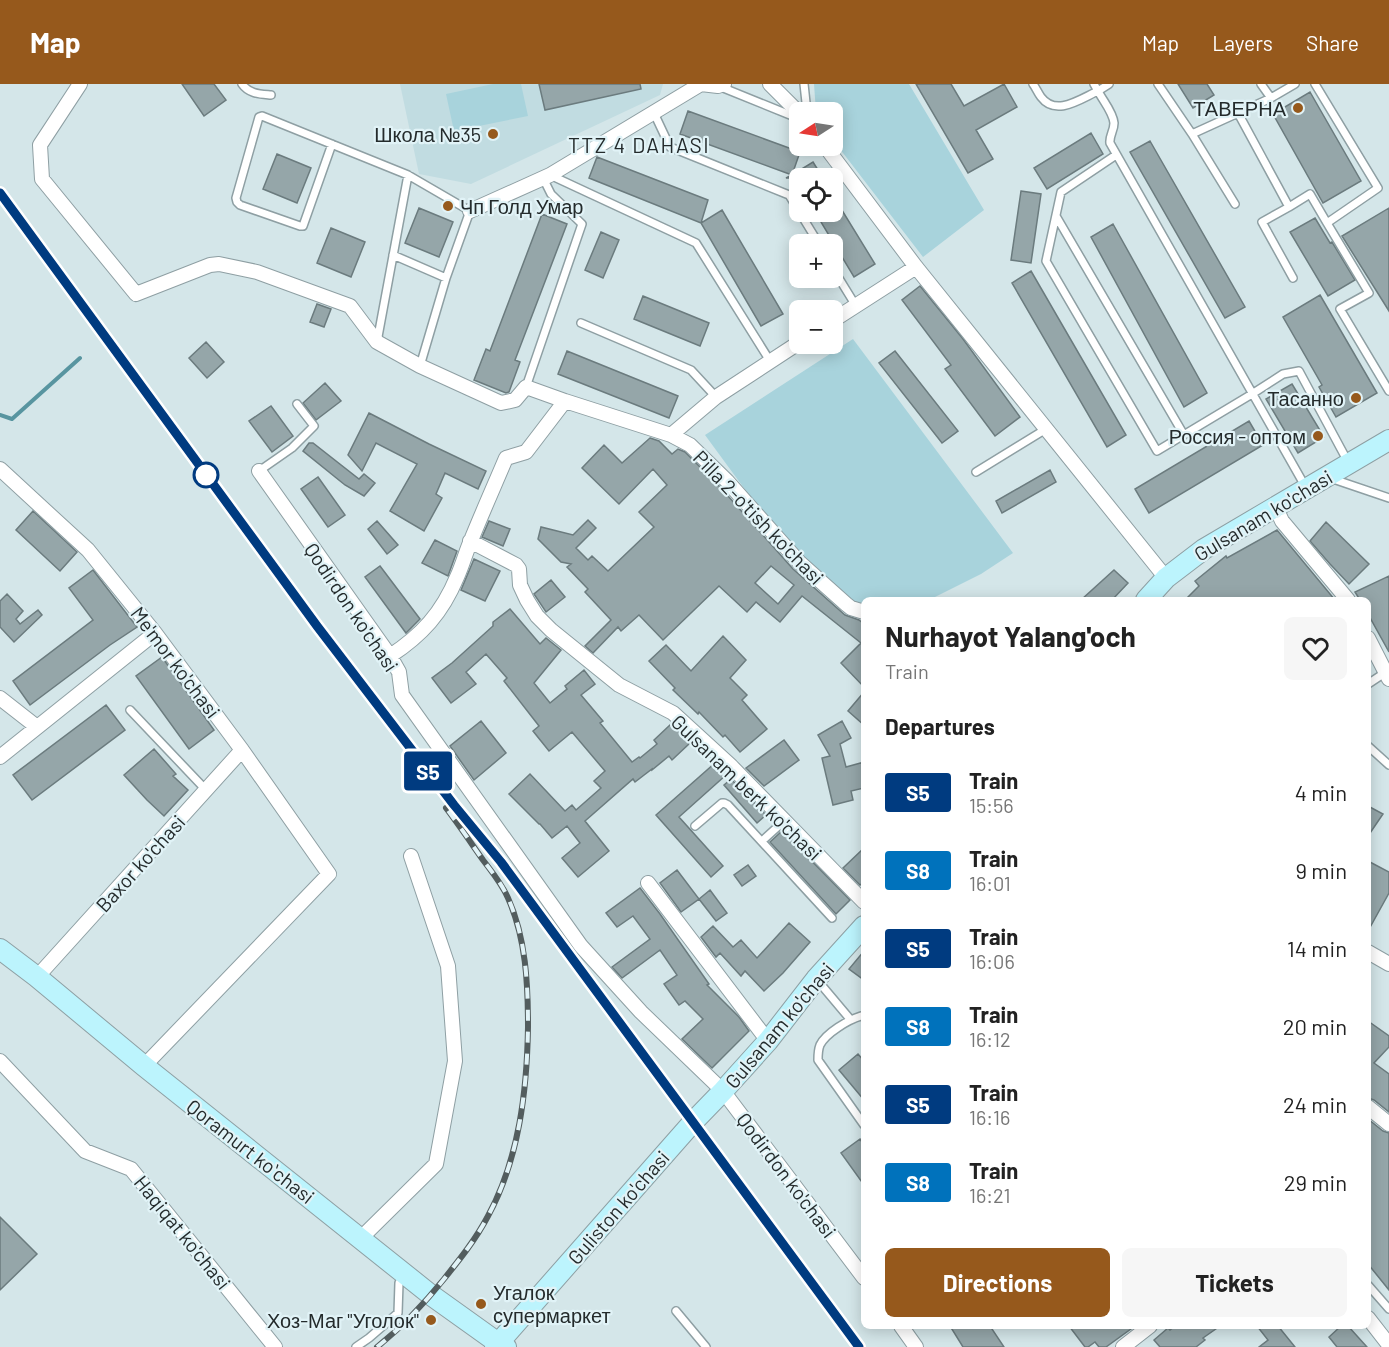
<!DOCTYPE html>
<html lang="en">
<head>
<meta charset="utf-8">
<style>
	:root { --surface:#fff; --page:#f6f6f6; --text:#222; --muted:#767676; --accent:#96591c }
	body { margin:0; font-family:Barlow,sans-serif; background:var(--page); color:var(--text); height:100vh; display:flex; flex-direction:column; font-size:22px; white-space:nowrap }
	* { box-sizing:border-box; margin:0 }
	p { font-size:20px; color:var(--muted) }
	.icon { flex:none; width:33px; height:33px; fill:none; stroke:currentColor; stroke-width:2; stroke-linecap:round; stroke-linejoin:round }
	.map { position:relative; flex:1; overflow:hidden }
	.side { position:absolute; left:861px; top:513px; width:510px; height:732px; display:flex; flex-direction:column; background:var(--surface); border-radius:9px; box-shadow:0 3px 15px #0003 }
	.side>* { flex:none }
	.badge { padding:0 12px; border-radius:4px; font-size:21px; line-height:39px }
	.needle { width:39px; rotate:258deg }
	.fabs { position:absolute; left:789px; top:18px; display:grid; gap:12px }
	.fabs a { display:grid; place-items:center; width:54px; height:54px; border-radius:9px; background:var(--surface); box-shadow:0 3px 15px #0003; font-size:30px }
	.map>.badge { position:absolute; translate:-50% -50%; box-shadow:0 0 0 3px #fff }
	h2 { padding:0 24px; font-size:22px; line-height:54px }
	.round { display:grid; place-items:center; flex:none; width:63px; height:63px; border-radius:9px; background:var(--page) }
	.overview { display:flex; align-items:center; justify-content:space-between; height:102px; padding:0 24px }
	h1 { font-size:28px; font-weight:700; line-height:45px }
	.action { display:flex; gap:12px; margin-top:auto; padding:12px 24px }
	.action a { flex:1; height:69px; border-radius:9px; background:var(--accent); color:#fff; font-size:24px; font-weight:700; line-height:69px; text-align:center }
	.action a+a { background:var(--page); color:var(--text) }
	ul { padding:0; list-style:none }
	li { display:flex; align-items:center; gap:18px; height:78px; padding:0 24px }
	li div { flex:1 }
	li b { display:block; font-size:22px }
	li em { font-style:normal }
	li .badge { min-width:66px; font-weight:700; text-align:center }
	header { display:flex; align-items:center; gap:36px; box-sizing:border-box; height:84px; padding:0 30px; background:var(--accent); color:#fff }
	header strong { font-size:28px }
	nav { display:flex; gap:33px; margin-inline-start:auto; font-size:21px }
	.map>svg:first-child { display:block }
	.built { fill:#c1dce1 }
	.green { fill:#a8d3dc }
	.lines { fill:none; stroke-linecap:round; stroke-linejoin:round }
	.stream { stroke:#5895a0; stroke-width:4 }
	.building { fill:#95a6a9; stroke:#6b7b7e; stroke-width:1.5; fill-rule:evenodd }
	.lane-casing { stroke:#8e9fa3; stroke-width:10 }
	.street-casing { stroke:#8e9fa3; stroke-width:16 }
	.secondary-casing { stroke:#8e9fa3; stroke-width:22 }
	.lane { stroke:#fff; stroke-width:7 }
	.street { stroke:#fff; stroke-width:14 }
	.secondary { stroke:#bcf4fd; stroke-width:20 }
	.rail-casing { stroke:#535d5e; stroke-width:6 }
	.rail { stroke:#e1f3f7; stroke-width:4; stroke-dasharray:11; stroke-linecap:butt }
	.line-casing { stroke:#fff; stroke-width:14 }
	.line { stroke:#003b80; stroke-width:9 }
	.poi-dot { fill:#96591c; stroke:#e1f3f7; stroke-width:2 }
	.stop-dot { fill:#fff; stroke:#003b80; stroke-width:3 }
	.labels { text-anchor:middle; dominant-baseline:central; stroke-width:4.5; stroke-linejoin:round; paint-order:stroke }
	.poi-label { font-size:20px; fill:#242b2c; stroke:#e1f3f7; text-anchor:end }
	.street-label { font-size:20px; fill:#242b2c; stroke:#e1f3f7 }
	.neighbourhood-label { font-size:21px; letter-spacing:1.5px; fill:#242b2c; stroke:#e1f3f7 }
</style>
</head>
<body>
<header>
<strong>Map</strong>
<nav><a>Map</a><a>Layers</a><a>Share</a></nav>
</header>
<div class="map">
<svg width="1389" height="1263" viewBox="0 0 1389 1263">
	<rect width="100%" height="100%" fill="#d4e6e9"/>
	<path class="built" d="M400,0H663L660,11L471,100L419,90Z"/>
	<path class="green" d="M493,0H521L528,32L454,47L446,10Z
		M814,0H909L984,126L923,173L833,56L832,28H816Z
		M853,255L1013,469L981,490L929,516H864V522L853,518L782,456L705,351Z"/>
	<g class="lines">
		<path class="stream" d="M0,331L12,335L80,274"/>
	</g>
	<path class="building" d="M182,0H214L226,16L204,32Z
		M539,0H640L641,5L545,26Z
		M916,0H951L964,22L1004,0L1017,23L976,46L993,75L968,89Z
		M1178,0H1207L1214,11L1193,24Z
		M1310,8L1361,97L1323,119L1273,30Z
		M688,27L800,68L792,91L680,50Z
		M1091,49L1103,70L1047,105L1034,84Z
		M1150,57L1245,223L1225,234L1130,68Z
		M277,70L311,84L297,119L263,105Z
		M597,73L708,116L701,139L589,94Z
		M813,78L823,94H786L792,91Z
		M1021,107L1041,110L1031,179L1011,176Z
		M832,110L875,180L854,193L815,128H832Z
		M419,124L453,138L439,173L405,159Z
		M1389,124V227L1342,152Z
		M722,126L783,230L761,242L701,139Z
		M542,130L567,140L515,276L520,278L509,308L506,309L474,296L486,265L490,267Z
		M1315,134L1330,159L1332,158L1355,196L1328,212L1290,148Z
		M1113,140L1207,309L1184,323L1091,153Z
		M331,144L365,158L351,193L317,179Z
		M601,148L619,156L603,194L585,186Z
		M1031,187L1126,351L1107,363L1012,199Z
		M920,202L963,255L1020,333L995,352L945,285L951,281L902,216Z
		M1320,211L1377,309L1336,333L1319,303L1322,301L1283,233Z
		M643,212L709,239L700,262L634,235Z
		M317,220L331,225L324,243L310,238Z
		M206,258L224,278L207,294L189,274Z
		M567,267L678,312L669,334L558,290Z
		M895,267L958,347L942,359L879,279Z
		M325,299L341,317L316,336L303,319Z
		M1292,300L1324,353L1298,369L1266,315Z
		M271,322L293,352L272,368L249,337Z
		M369,329L429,360L486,387L478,405L445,389L436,410L442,414L424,447L390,427L417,380L376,359L362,387L348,371Z
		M1249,337L1263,361L1149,429L1135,405Z
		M650,354L659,357L672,370L678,365L685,368L720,403L793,485L845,531L859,536L864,540V603L841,579L861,559L802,512L780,538L756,518L747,528L719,502L663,556L639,531L621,547L618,543L593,569L585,562L611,536L585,508L588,505L567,483L571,480L561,478L538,455L541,443L573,451L588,436L596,444L576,464L588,476L592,472L608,487L654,443L639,428L667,401L653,385L619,420L582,384L604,361L622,379ZM771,482L794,501L778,520L755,499Z
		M309,359H313L359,395L364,390L375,399L364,412L345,401L303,367Z
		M1050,386L1056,398L1002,429L996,417Z
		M318,393L345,431L328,443L301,405Z
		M33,427L77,468L60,487L16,446Z
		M377,437L398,461L387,470L368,445Z
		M489,437L510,445L503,462L482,453Z
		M1326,438L1369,480L1349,500L1330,480L1310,457Z
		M1277,446L1335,516H1185L1199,502L1195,497L1226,472L1227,474Z
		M435,456L457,467L448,492L422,479Z
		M474,475L500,487L485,517L461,506Z
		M380,482L420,535L406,549L365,493Z
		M93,486L137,543L110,561L30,621L13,597L93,536L69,504Z
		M1114,486L1128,499L1112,516H1081Z
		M1389,492V568L1368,530V516H1360L1355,508Z
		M551,496L565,513L546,528L534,510Z
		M7,510L23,527L16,535L20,540L38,526L42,531L14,558L0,543V517Z
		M510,525L540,560L546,554L561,566L534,599L550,619L567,605L565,602L584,586L595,600L581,611L603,637L600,639L632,678L639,673L640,674L657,660L654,656L671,640L690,659L672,676L669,672L652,686V685L635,698L633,695L585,737L609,767L578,793L562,774L580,759L567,742L552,754L540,740H539L509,710L530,690L565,727L572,721L576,726L601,704L594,697L605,687L572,648L549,667L533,647L539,642L504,597L507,594L486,570L466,588L476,600L451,619L432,594L452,579L493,542V538Z
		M723,552L746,576L730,594L747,611L742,616L767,645L740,668L725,651L723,653L699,628L698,630L673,606L675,604L649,577L666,561L691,587Z
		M162,573L214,646L189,665L136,592Z
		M864,608V641L848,627Z
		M106,621L125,646L32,716L13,691Z
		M481,637L506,669L474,696L450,662Z
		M842,637L851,654L840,660L846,683L864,678V704L851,707L853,716L833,721L822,674L830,672L818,651Z
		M784,656L799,676L764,702L746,684Z
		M154,665L176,690L173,692L188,706L164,732L147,716L124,691Z
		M715,679L726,691L679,733L723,782L711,793L656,731Z
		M731,695L766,731L757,739L724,701Z
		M1368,722L1383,730L1368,752Z
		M782,747L850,816L836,830L770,758Z
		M864,764V798L860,801L843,784Z
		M1368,777L1389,788V809L1368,847Z
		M748,781L756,792L742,802L734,791Z
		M677,786L699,815L681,828L660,799Z
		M640,804L660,830L709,900L707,901L739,933L749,947L712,984L682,955L703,935L685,917L679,921L664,900L677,891L660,866L622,894L612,883L650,855L633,832L617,843L606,829Z
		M710,806L727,829L716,837L699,815Z
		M789,839L810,858L783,889L764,907L745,887L741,892L720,869L716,873L701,853L713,842L733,863L741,856L757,874Z
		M864,867V896L849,885Z
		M1368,937L1389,952V963L1374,979L1389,990V1028L1374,1016L1368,1014Z
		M858,970L864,977V1016L839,986Z
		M1368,1035L1383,1047L1389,1049V1206L1368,1180Z
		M860,1055L864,1061V1101L841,1069Z
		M0,1133L37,1170L0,1206Z
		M950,1242H990L1004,1263H963Z
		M1069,1242H1135L1106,1263H1099L1095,1258L1088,1263H1085Z
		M1175,1242H1220L1203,1254L1205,1256L1196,1263H1160L1154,1256L1168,1244L1170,1246Z
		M1257,1242H1278L1295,1263H1259L1268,1256Z
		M1341,1242H1348L1367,1263H1337L1329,1253Z"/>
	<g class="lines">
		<g class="lane-casing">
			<path id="lane" d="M242,0C249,10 260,10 271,11
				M804,0L807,28
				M1033,0C1036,4 1038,9 1041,13C1056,33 1080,15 1098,7L1094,0
				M1109,0L1098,7C1103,17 1113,28 1114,39C1114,47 1109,52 1110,59L1305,402
				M1158,0L1192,50L1235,120
				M1261,0L1271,14L1295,0
				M1315,0L1378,104L1327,139L1369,209L1340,225L1389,307
				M721,3L800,35
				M654,29L670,63L789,111L819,160
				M1238,29L1289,123L1262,138L1293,194
				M1192,50L1271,14
				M332,60L303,142H300L240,121L237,118L236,114L259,33L262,32L408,91L470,127L446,194L393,171
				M1116,71L1061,108L1046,177L1157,367L1252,310L1283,290L1299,287L1348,378
				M550,91L696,159L770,277
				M1289,123L1310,110L1327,139
				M1056,132L1184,351
				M832,183L856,222
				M581,239L691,286L716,313
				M377,258L408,91
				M420,282L446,194
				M526,303L582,140L551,110L543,94
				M259,387L292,364L314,342L297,320
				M976,388L1046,345
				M1333,395L1389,414
				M1368,600L1386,588
				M130,626L206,706
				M1368,662L1389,681
				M695,742L722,719H724L728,721L832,834
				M762,757L784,737
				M818,897L850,935
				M864,933L861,932C848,936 826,949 820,961C818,966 818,971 818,976L864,1041
				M1368,1201L1389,1225
				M676,1227L706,1263
				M356,1263L369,1254L398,1229L399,1199"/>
		</g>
		<g class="street-casing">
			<path id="street" d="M80,0L40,61L42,95L136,210L210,181L219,180L257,188L350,222L377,258L420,282L501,319L515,316L526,303L565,317L671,351L690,361L727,397L799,478L846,520L851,524L864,528
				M770,0L800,30
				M825,62L916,183L1166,494
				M470,127L550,91L701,0L718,2L724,0
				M832,237L916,183
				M671,351L716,313L800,258
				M0,385L88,466L155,549L242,666L329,790L144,982
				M259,387L390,572L399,588L402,611L581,862L641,928L723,1007L864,1194
				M1276,424L1282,437L1348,516
				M470,457L516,481L519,485L520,501L527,516L537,532L551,546L619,601L673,629L731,682L864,818
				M1368,554L1389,595
				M390,572C422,551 442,529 457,493C463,480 466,467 472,454C483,427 495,400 506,374L526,368L565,317
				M0,614L37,643
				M0,673L155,549
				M648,799L768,957
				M1368,868L1389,880
				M37,893L242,666
				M0,977L85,1067L131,1085L275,1263
				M1368,1023L1389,1040
				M361,1154L436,1080L455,977L448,882L411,772
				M1368,1234L1389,1261
				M901,1242L916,1263
				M1123,1263L1150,1242"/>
		</g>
		<g class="secondary-casing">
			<path id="secondary" d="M1146,516L1166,494L1204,465L1389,356
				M0,865L37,893L144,982L431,1211L498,1259L506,1263
				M495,1263L693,1038L723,1007L768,957L816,895L864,842"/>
		</g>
		<use href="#lane" class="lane"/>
		<use href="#street" class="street"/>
		<use href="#secondary" class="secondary"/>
		<g class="rail-casing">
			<path id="rail" d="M0,109C164,334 325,563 501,778L859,1263
				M377,1263C402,1243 424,1220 444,1195C460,1175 476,1155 488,1132C519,1075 527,1007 528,943C528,900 526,854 508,814C502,800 492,788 483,776C471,759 459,741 446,724"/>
		</g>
		<use href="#rail" class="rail"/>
	</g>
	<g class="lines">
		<g class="line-casing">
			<path id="line" d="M0,109L317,542L454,721L501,778L859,1263"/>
		</g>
		<use href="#line" class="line"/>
	</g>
	<g class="poi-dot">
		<circle cx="1298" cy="24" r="6"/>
		<circle cx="493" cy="50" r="6"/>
		<circle cx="448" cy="122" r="6"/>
		<circle cx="1356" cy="314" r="6"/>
		<circle cx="1318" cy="352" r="6"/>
		<circle cx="481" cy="1220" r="6"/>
		<circle cx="431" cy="1236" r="6"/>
	</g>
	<circle class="stop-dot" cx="206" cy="391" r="12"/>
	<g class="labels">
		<g class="poi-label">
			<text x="1286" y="24">ТАВЕРНА</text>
			<text x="481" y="50">Школа №35</text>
			<text x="460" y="122" text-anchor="start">Чп Голд Умар</text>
			<text x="1344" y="314">Тасанно</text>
			<text x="1306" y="352">Россия - оптом</text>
			<text x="493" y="1208" text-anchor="start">Угалок<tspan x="493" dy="23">супермаркет</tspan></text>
			<text x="419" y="1236">Хоз-Маг "Уголок"</text>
		</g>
		<g class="street-label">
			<text transform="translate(1263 431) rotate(-31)">Gulsanam ko'chasi</text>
			<text transform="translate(759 433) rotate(46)">Pilla 2-o'tish ko'chasi</text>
			<text transform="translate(352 523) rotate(56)">Qodirdon ko'chasi</text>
			<text transform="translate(176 578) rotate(53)">Me'mor ko'chasi</text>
			<text transform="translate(747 703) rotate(44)">Gulsanam berk ko'chasi</text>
			<text transform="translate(140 779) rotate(-48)">Baxor ko'chasi</text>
			<text transform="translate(779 941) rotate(-50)">Gulsanam ko'chasi</text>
			<text transform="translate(251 1067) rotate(38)">Qoramurt koʻchasi</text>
			<text transform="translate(787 1091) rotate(53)">Qodirdon ko'chasi</text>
			<text transform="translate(618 1123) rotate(-49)">Guliston ko'chasi</text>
			<text transform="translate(183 1148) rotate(51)">Haqiqat ko'chasi</text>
		</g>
		<g class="neighbourhood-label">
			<text x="639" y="60">TTZ 4 DAHASI</text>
		</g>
	</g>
</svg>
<div class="fabs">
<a><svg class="needle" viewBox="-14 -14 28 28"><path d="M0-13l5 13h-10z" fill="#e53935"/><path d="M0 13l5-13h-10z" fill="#767676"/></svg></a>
<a><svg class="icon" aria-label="locate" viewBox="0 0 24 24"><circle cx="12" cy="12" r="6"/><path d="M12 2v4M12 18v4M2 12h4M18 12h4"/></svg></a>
<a>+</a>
<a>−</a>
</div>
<b class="badge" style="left:428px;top:687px;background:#003b80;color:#fff">S5</b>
<section class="side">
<div class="overview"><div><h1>Nurhayot Yalang'och</h1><p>Train</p></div><a class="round"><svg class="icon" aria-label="heart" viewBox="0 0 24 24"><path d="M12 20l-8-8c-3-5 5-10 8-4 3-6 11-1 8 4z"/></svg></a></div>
<h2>Departures</h2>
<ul>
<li><span class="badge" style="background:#003b80;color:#fff">S5</span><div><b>Train</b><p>15:56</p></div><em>4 min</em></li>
<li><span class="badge" style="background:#0072bc;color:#fff">S8</span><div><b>Train</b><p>16:01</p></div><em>9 min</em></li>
<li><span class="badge" style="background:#003b80;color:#fff">S5</span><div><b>Train</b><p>16:06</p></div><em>14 min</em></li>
<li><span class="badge" style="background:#0072bc;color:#fff">S8</span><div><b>Train</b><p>16:12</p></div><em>20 min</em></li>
<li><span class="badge" style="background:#003b80;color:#fff">S5</span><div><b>Train</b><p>16:16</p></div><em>24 min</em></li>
<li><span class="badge" style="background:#0072bc;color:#fff">S8</span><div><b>Train</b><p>16:21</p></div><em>29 min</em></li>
</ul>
<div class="action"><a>Directions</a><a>Tickets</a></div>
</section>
</div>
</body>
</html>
